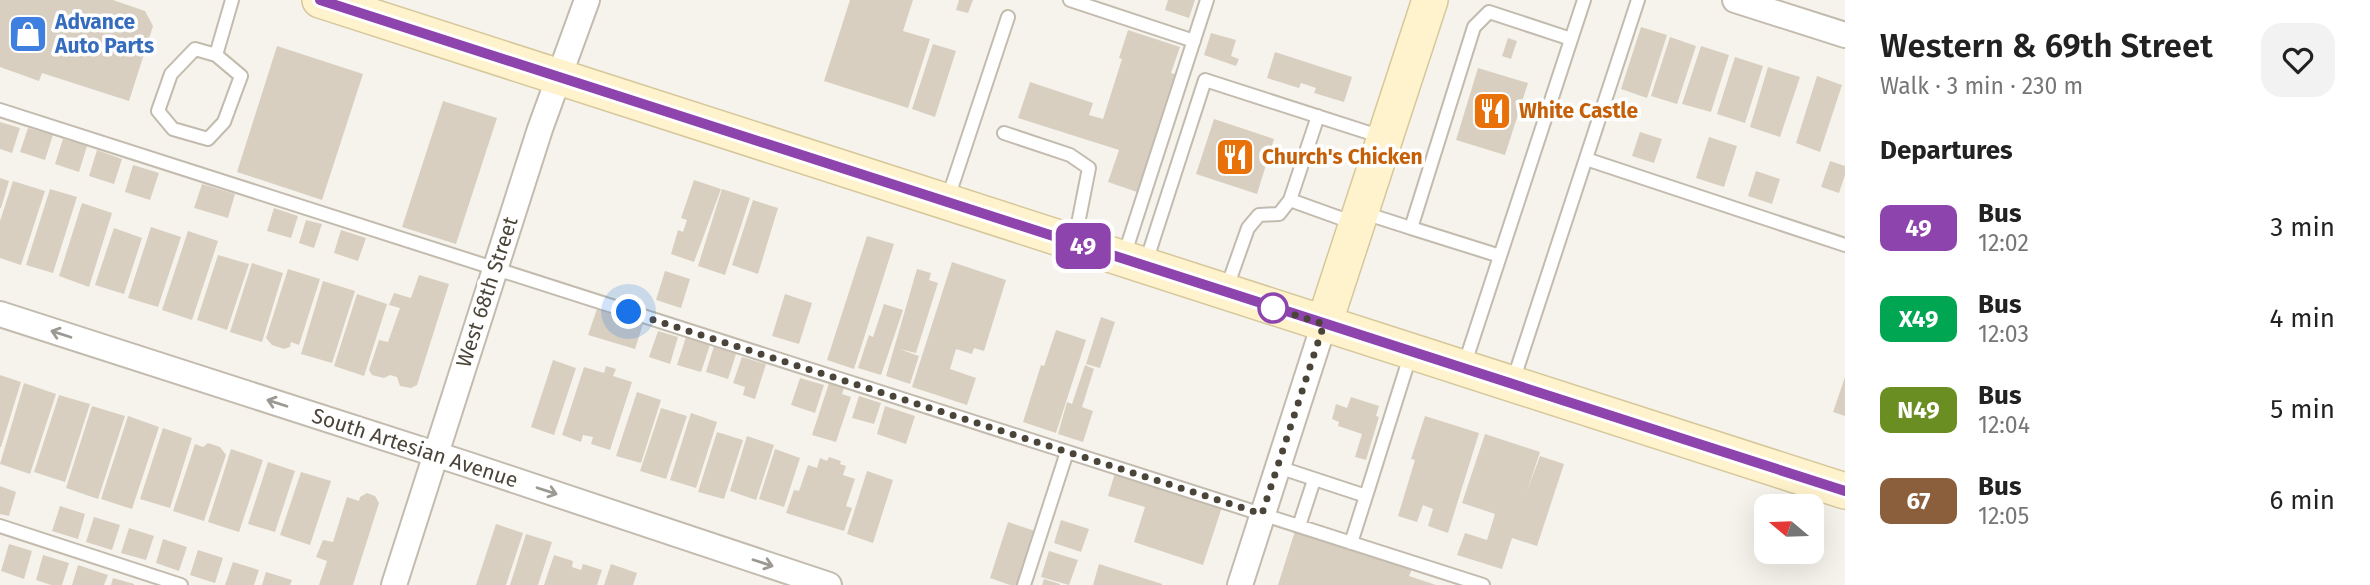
<!DOCTYPE html>
<html lang="en">
<head>
<meta charset="utf-8">
<style>
	:root { --surface:#fff; --page:#f2f2f2; --text:#222; --muted:#767676 }
	body { margin:0; font-family:"Fira Sans",sans-serif; background:var(--page); color:var(--text); height:100vh; display:flex; flex-direction:column; font-size:26px; white-space:nowrap }
	* { box-sizing:border-box; margin:0 }
	p { font-size:23px; color:var(--muted) }
	.icon { flex:none; width:38px; height:38px; fill:none; stroke:currentColor; stroke-width:2; stroke-linecap:round; stroke-linejoin:round }
	.map { position:relative; flex:1; overflow:hidden }
	.details { display:flex; flex-direction:column; background:var(--surface); width:525px }
	.details>* { flex:none }
	.badge { padding:0 14px; border-radius:10px; font-size:24px; line-height:46px }
	.needle { width:46px; rotate:289deg }
	.buttons { position:absolute; left:1754px; top:494px; display:grid; gap:14px }
	.buttons a { display:grid; place-items:center; width:70px; height:70px; border-radius:14px; background:var(--surface); box-shadow:0 7px 28px #0002; font-size:35px }
	.you { position:absolute; width:35px; height:35px; margin:-18px; border:5px solid #fff; border-radius:50%; background:#1a73e8; box-shadow:0 0 0 10px #1a73e833 }
	.map>.badge { position:absolute; translate:-50% -50%; box-shadow:0 0 0 4px #fff }
	h2 { padding:0 35px; font-size:26px; line-height:63px }
	.round { display:grid; place-items:center; flex:none; width:74px; height:74px; border-radius:21px; background:var(--page) }
	.summary { display:flex; align-items:center; justify-content:space-between; height:119px; padding:0 35px }
	h1 { font-size:33px; font-weight:600; line-height:52px }
	ul { padding:0; list-style:none }
	li { display:flex; align-items:center; gap:21px; height:91px; padding:0 35px }
	li div { flex:1 }
	li b { display:block; font-size:26px }
	li em { font-style:normal }
	li .badge { min-width:77px; font-weight:700; text-align:center }
	main { display:flex; flex:1; min-height:0 }
	.map>svg:first-child { display:block }
	.building { fill:#d8cfc1 }
	.lines { fill:none; stroke-linecap:round; stroke-linejoin:round }
	.lane-casing { stroke:#c2bbae; stroke-width:16 }
	.street-casing { stroke:#c2bbae; stroke-width:28 }
	.secondary-casing { stroke:#d6c79b; stroke-width:38 }
	.lane { stroke:#fff; stroke-width:12 }
	.street { stroke:#fff; stroke-width:24 }
	.secondary { stroke:#fff3cd; stroke-width:35 }
	.oneway { stroke:#9c9892 }
	.line-casing { stroke:#fff; stroke-width:16 }
	.line { stroke:#8e44ad; stroke-width:10 }
	.walk { stroke:#4b4439; stroke-width:7; stroke-dasharray:0 12.6 }
	.stop-dot { fill:#fff; stroke:#8e44ad; stroke-width:3.5 }
	.labels { text-anchor:middle; dominant-baseline:central; stroke-width:7; stroke-linejoin:round; paint-order:stroke }
	.shop-label { font-size:21px; font-weight:bold; fill:#366cbe; stroke:#fff; text-anchor:start }
	.food-label { font-size:21px; font-weight:bold; fill:#c56008; stroke:#fff; text-anchor:start }
	.street-label { font-size:21px; fill:#4b4439; stroke:#fff }
</style>
</head>
<body>
<main>
<div class="map">
<svg width="1845" height="585" viewBox="0 0 1845 585">
	<rect width="100%" height="100%" fill="#f6f3ec"/>
	<path class="building" d="M0,0H113L145,11L153,26L129,101L42,73L39,81L0,67Z
		M850,0H913L903,31L930,39L908,108L824,81Z
		M959,0H973L968,13L956,10Z
		M1168,0H1195L1189,18L1165,10Z
		M1641,27L1667,35L1647,98L1621,89Z
		M1128,30L1180,47L1171,73L1175,74L1137,192L1108,182L1119,150L1018,118L1030,82L1093,103L1089,115L1103,119L1122,59L1119,58Z
		M1211,33L1236,40L1231,56L1239,59L1236,66L1204,55Z
		M1670,37L1696,46L1677,104L1651,96Z
		M1508,38L1517,41L1511,59L1502,56Z
		M933,44L956,51L935,117L912,109Z
		M277,46L363,74L322,200L237,172Z
		M1701,46L1729,55L1711,112L1682,104Z
		M1275,52L1352,77L1344,102L1314,93L1316,88L1301,83L1299,88L1267,78Z
		M1735,57L1763,66L1745,123L1717,114Z
		M1768,67L1800,77L1780,137L1750,127Z
		M1478,68L1528,83L1505,155L1456,140Z
		M1817,76L1842,85L1820,152L1796,143Z
		M443,101L497,118L456,244L402,227Z
		M1214,119L1274,139L1257,194L1196,174Z
		M0,122L20,128L12,153L0,149Z
		M28,128L53,135L45,160L20,152Z
		M1640,132L1662,139L1654,163L1632,156Z
		M1709,137L1737,146L1724,187L1696,178Z
		M63,139L87,146L79,172L55,164Z
		M97,150L122,159L114,184L89,176Z
		M1830,161L1845,166V175L1839,193L1821,187Z
		M133,165L159,173L150,200L125,192Z
		M1756,171L1780,179L1772,204L1748,196Z
		M0,178L9,181L1,208H0Z
		M694,180L721,189L694,262L671,254L678,230L683,232L687,220L681,218Z
		M13,181L45,191L21,265L0,258V221Z
		M202,184L235,194L228,218L194,208Z
		M50,189L77,197L53,273L26,265Z
		M722,189L750,198L725,275L698,266Z
		M753,200L778,208L758,274L732,265Z
		M82,203L112,213L89,287L59,276Z
		M274,208L298,216L291,238L267,231Z
		M306,220L322,224L314,248L299,243Z
		M151,227L181,237L158,307L128,298Z
		M114,228L142,238L124,294L95,285Z
		M341,230L366,238L358,261L334,253Z
		M188,231L218,241L192,320L162,310Z
		M867,236L894,244L854,369L827,360Z
		M218,255L249,264L227,330L197,320Z
		M952,262L1006,280L984,351L974,348L972,354L956,349L950,369L976,378L967,405L912,387Z
		M252,263L283,273L262,342L230,332Z
		M288,269L320,279L299,345L291,342L290,347L284,349L272,345L266,338Z
		M917,269L931,273L929,280L938,283L916,353L899,349L919,356L910,384L886,376Z
		M665,271L690,279L681,308L656,300Z
		M419,275L449,284L417,385L411,388L400,386L397,377L390,375L384,378L372,375L369,370L379,340L388,342L400,308L389,305L394,293L411,298Z
		M323,281L355,291L332,363L301,354Z
		M357,294L387,304L364,376L334,366Z
		M785,294L812,303L799,344L772,336Z
		M884,304L903,310L881,375L858,368L869,335L873,337Z
		M597,309L643,324L635,349L588,335Z
		M1101,317L1115,322L1100,368L1086,364Z
		M1056,330L1086,340L1056,433L1023,422L1041,365L1044,366Z
		M658,331L678,337L670,364L649,357Z
		M686,337L710,345L701,372L677,365Z
		M714,346L736,354L728,379L706,372Z
		M742,357L766,364L755,399L743,395L745,387L733,383Z
		M553,360L576,368L554,435L531,427Z
		M1085,365L1094,369L1082,407L1093,411L1083,442L1058,434L1067,402L1072,404Z
		M606,366L616,369L613,376L632,382L610,450L591,444L593,437L583,435L581,442L562,435L584,367L604,373Z
		M0,375L21,382L1,447H0Z
		M1845,377V416L1833,412Z
		M800,378L824,385L815,413L791,405Z
		M24,383L56,394L30,474L0,464Z
		M829,383L844,388L842,394L851,397L836,442L812,435Z
		M637,392L661,400L641,463L616,456Z
		M59,395L90,404L65,482L34,472Z
		M859,396L881,403L874,424L852,418Z
		M1351,397L1379,406L1376,416L1379,417L1366,460L1355,457L1362,434L1338,426L1339,422L1332,419L1336,404L1347,408Z
		M92,406L125,416L98,499L66,488Z
		M885,406L915,416L906,444L877,434Z
		M661,408L687,416L666,479L640,471Z
		M691,413L717,422L696,488L670,480Z
		M128,416L159,427L132,509L101,499Z
		M1425,416L1479,433L1448,533L1428,526L1433,509L1423,505L1417,522L1398,516L1415,460L1411,459Z
		M163,428L192,438L170,508L140,499Z
		M717,432L743,440L724,499L698,492Z
		M1485,434L1540,452L1527,491L1540,456L1564,464L1537,546L1512,538L1502,569L1457,555L1465,533L1487,540L1495,514L1462,503Z
		M747,436L774,445L756,500L730,491Z
		M208,443L220,447L226,455L204,521L173,511L195,444L203,447Z
		M231,449L263,460L239,532L208,522Z
		M775,449L800,458L784,507L759,499Z
		M829,457L841,461L840,464L846,466L843,475L855,479L846,506L852,508L844,531L786,513L794,490L799,491L808,465L817,468L820,458L827,461Z
		M268,462L295,471L275,532L248,524Z
		M867,471L893,480L873,543L847,534Z
		M301,472L331,481L310,545L280,535Z
		M1115,473L1222,507L1203,565L1134,542L1145,507L1108,496Z
		M0,486L16,492L9,516L0,514Z
		M367,493L375,496L379,503L353,585H319L327,561L316,557L323,540L333,542L347,497L359,501L360,497Z
		M60,506L85,514L78,539L52,531Z
		M94,517L120,525L112,550L86,542Z
		M1061,520L1089,529L1081,552L1054,543Z
		M1008,522L1035,531L1018,585H1010L990,578Z
		M496,524L523,533L506,585H476Z
		M129,528L154,536L146,560L121,553Z
		M1295,531L1412,569L1409,576L1436,585H1278Z
		M526,534L552,542L538,585H510Z
		M163,539L187,547L179,571L156,563Z
		M9,544L32,551L24,579L1,571Z
		M198,550L223,558L215,583L190,575Z
		M1049,551L1078,560L1069,585L1041,577Z
		M43,555L69,563L62,585H51L36,580Z
		M554,555L573,561L572,567L581,570L583,564L602,570L597,585H544Z
		M233,562L259,570L254,585H225Z
		M611,564L637,573L633,585H604Z
		M1099,564L1162,584V585H1093Z
		M78,565L108,575L104,585H72Z
		M266,572L292,580L290,585H262Z
		M113,578L134,584V585H111Z
		M1044,579L1060,584V585H1042Z"/>
	<g class="lines">
		<g class="lane-casing">
			<path id="lane" d="M1070,0L1194,41
				M195,49L216,55L241,76L224,122L208,139L173,129L158,111L171,74Z
				M216,55L232,0
				M0,110L1483,585
				M1004,133L1070,155L1089,168L1075,239
				M1586,159L1845,245
				M948,198L1008,17
				M1290,200L1318,116
				M1364,213L1411,228L1474,27L1489,12L1571,39
				M1411,228L1500,256
				M1124,256L1207,0
				M1146,262L1205,80L1382,137
				M1226,290L1248,228L1259,215L1279,214L1290,200L1354,223
				M1464,366L1584,0
				M1513,381L1638,0
				M1278,467L1366,496L1351,543
				M1366,496L1411,353
				M0,526L181,585
				M1299,526L1314,480
				M1024,585L1067,452"/>
		</g>
		<g class="street-casing">
			<path id="street" d="M1735,0L1845,35
				M0,314L466,464L829,585
				M394,585L540,129L587,0
				M1240,585L1324,324"/>
		</g>
		<g class="secondary-casing">
			<path id="secondary" d="M320,0L1845,491
				M1324,324L1430,0"/>
		</g>
		<use href="#lane" class="lane"/>
		<use href="#street" class="street"/>
		<use href="#secondary" class="secondary"/>
	</g>
	<defs><path id="oneway-shaft" d="M-6 0H5M1.5-3L5.5 0L1.5 3" fill="none" stroke-width="1.6" stroke-linecap="round" stroke-linejoin="round" transform="scale(1.75)"/></defs>
	<g class="oneway">
		<use href="#oneway-shaft" transform="translate(61 334) rotate(-162)"/>
		<use href="#oneway-shaft" transform="translate(277 403) rotate(-162)"/>
		<use href="#oneway-shaft" transform="translate(547 491) rotate(18)"/>
		<use href="#oneway-shaft" transform="translate(763 563) rotate(18)"/>
	</g>
	<g class="lines">
		<g class="line-casing">
			<path id="line" d="M320,0L1845,491"/>
		</g>
		<use href="#line" class="line"/>
		<path class="walk" d="M629,312L1262,514L1324,324L1269,307L1273,308"/>
	</g>
	<defs>
		<g id="shop-square" transform="scale(2.0125)"><rect x="-9" y="-9" width="18" height="18" rx="4" fill="#3f7fe0" stroke="#fff"/><path d="M-5-2.5h2.3a2.7 3.5 0 0 1 5.4 0H5L5.5 6h-11ZM-1.5-2.5h3a1.5 2.3 0 0 0-3 0Z" fill="#fff"/></g>
		<g id="restaurant-square" transform="scale(2.0125)"><rect x="-9" y="-9" width="18" height="18" rx="4" fill="#e8710a" stroke="#fff"/><path d="M-5-6h1v4h1v-4h1v4h1v-4h1v5L-1.5 .5V6h-2V.5L-5-1ZM5-6V6H3V1.5H1.5Q1.5-4 5-6Z" fill="#fff"/></g>
	</defs>
	<g fill-rule="evenodd">
		<use href="#shop-square" x="28" y="34"/>
		<use href="#restaurant-square" x="1492" y="111"/>
		<use href="#restaurant-square" x="1235" y="157"/>
	</g>
	<circle class="stop-dot" cx="1273" cy="308" r="14"/>
	<g class="labels">
		<g class="shop-label">
			<text x="55" y="22">Advance<tspan x="55" dy="24">Auto Parts</tspan></text>
		</g>
		<g class="food-label">
			<text x="1519" y="111">White Castle</text>
			<text x="1262" y="157">Church's Chicken</text>
		</g>
		<g class="street-label">
			<text transform="translate(487 292) rotate(-72)">West 68th Street</text>
			<text transform="translate(415 448) rotate(18)">South Artesian Avenue</text>
		</g>
	</g>
</svg>
<div class="buttons">
<a><svg class="needle" viewBox="-14 -14 28 28"><path d="M0-13l5 13h-10z" fill="#e53935"/><path d="M0 13l5-13h-10z" fill="#767676"/></svg></a>
</div>
<div class="you" style="left:629px;top:312px"></div>
<b class="badge" style="left:1083px;top:246px;background:#8e44ad;color:#fff">49</b>
</div>
<section class="details">
<div class="summary"><div><h1>Western &amp; 69th Street</h1><p>Walk · 3 min · 230 m</p></div><a class="round"><svg class="icon" aria-label="heart" viewBox="0 0 24 24"><path d="M12 20l-8-8c-3-5 5-10 8-4 3-6 11-1 8 4z"/></svg></a></div>
<h2>Departures</h2>
<ul>
<li><span class="badge" style="background:#8e44ad;color:#fff">49</span><div><b>Bus</b><p>12:02</p></div><em>3 min</em></li>
<li><span class="badge" style="background:#00a651;color:#fff">X49</span><div><b>Bus</b><p>12:03</p></div><em>4 min</em></li>
<li><span class="badge" style="background:#6b8e23;color:#fff">N49</span><div><b>Bus</b><p>12:04</p></div><em>5 min</em></li>
<li><span class="badge" style="background:#8b5e3c;color:#fff">67</span><div><b>Bus</b><p>12:05</p></div><em>6 min</em></li>
</ul>
</section>
</main>
</body>
</html>
